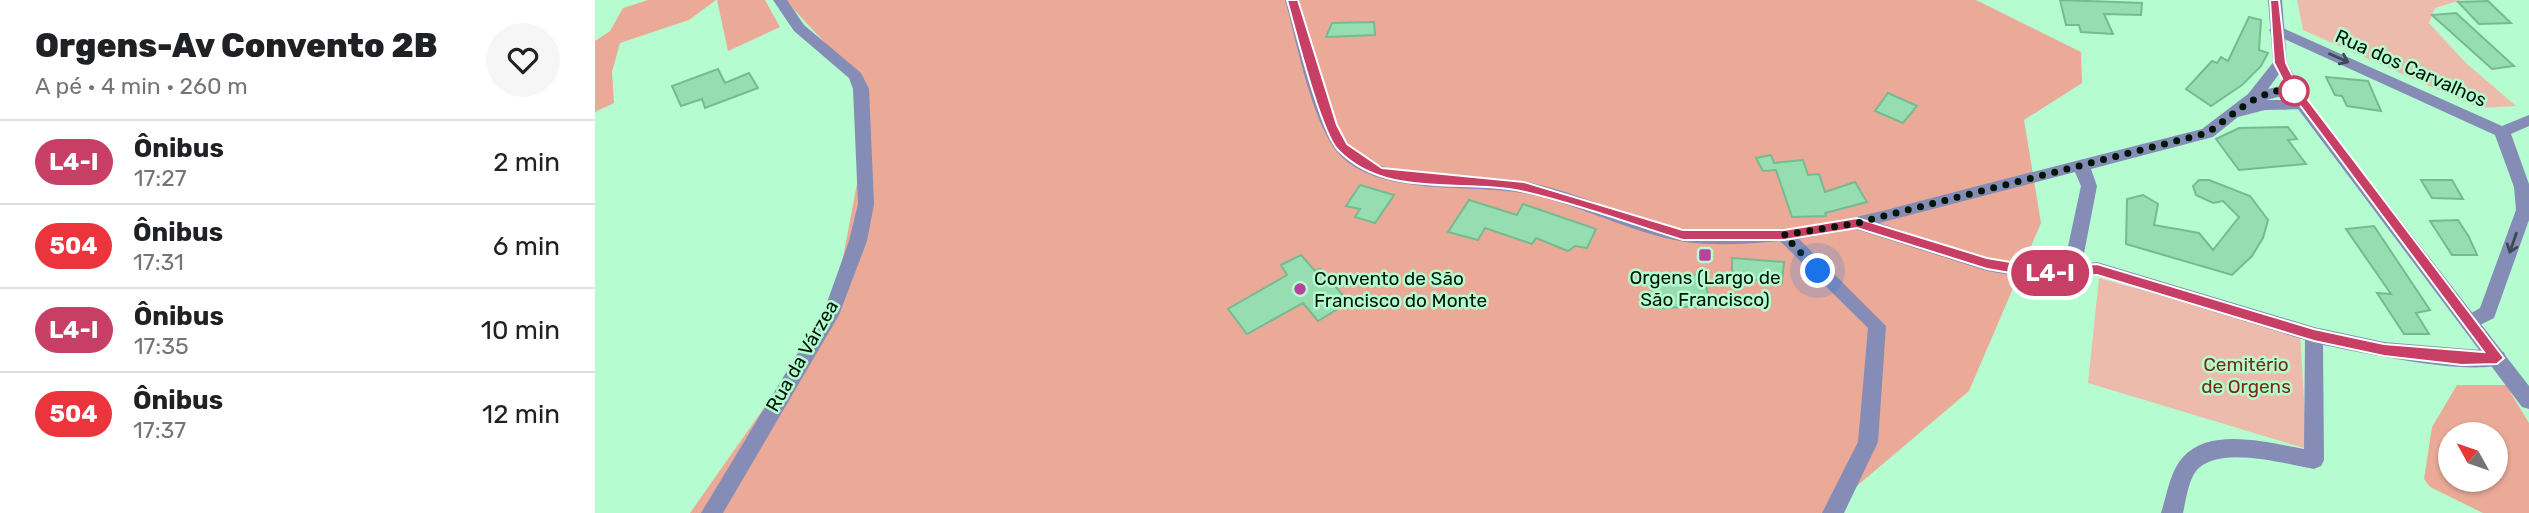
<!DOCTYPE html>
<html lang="pt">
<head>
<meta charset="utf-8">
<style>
	:root { --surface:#fff; --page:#f6f6f6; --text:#202124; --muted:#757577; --line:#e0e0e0 }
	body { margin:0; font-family:Rubik,sans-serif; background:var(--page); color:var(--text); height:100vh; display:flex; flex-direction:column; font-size:26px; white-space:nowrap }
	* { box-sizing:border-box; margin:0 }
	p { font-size:23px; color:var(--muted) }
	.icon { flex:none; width:38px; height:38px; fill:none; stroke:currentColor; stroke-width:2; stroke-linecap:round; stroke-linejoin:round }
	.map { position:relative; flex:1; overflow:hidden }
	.sheet { display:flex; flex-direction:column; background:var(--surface); width:595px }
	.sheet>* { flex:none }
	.badge { padding:0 14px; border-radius:23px; font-size:24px; line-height:46px }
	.needle { width:46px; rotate:310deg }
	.controls { position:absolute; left:1843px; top:422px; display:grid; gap:14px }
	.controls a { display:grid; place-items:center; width:70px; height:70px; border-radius:50%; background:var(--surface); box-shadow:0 2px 5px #0004; font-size:35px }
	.you { position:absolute; width:35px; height:35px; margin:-18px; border:5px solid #fff; border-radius:50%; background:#1a73e8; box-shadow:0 0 0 10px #1a73e833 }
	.map>.badge { position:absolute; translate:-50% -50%; box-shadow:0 0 0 4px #fff }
	.round { display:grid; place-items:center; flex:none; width:74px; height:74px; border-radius:37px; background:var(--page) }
	.head { display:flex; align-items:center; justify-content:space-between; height:119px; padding:0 35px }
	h1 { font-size:33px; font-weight:800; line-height:52px }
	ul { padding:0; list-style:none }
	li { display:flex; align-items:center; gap:21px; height:84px; padding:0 35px; border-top:2px solid var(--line) }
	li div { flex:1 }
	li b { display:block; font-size:26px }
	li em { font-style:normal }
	li .badge { min-width:77px; font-weight:700; text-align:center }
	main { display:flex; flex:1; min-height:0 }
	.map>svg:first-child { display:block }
	.green { fill:#edbbac }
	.forest { fill:#eaaa97; fill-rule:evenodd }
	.building { fill:#96deb2; stroke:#75bb91; stroke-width:2 }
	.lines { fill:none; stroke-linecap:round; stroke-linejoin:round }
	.minor { fill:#858cb6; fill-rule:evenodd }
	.tertiary { fill:#858cb6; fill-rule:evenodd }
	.oneway { stroke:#3c4c56 }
	.line { fill:#c83f66; stroke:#fff; stroke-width:2 }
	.walk { stroke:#001708; stroke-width:7; stroke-dasharray:0 12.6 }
	.stop-dot { fill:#fff; stroke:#c83f66; stroke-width:3.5 }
	.poi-dot { fill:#b6449e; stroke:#b5fdd0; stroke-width:2.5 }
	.labels { text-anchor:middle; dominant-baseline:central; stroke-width:5; stroke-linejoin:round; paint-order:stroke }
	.street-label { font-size:19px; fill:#001708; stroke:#b5fdd0 }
	.poi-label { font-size:19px; fill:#001708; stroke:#b5fdd0 }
	.park-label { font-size:19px; fill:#772c16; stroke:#b5fdd0 }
</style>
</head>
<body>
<main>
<section class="sheet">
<div class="head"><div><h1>Orgens-Av Convento 2B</h1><p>A pé · 4 min · 260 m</p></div><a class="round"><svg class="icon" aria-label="heart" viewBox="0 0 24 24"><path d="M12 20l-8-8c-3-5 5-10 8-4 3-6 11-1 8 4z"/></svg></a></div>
<ul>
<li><span class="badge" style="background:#c83f66;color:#fff">L4-I</span><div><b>Ônibus</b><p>17:27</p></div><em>2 min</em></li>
<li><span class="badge" style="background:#ec343c;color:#fff">504</span><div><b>Ônibus</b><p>17:31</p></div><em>6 min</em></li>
<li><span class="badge" style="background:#c83f66;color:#fff">L4-I</span><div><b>Ônibus</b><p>17:35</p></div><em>10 min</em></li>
<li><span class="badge" style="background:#ec343c;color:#fff">504</span><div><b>Ônibus</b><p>17:37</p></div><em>12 min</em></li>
</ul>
</section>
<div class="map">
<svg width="1934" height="513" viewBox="0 0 1934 513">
	<rect width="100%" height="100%" fill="#b5fdd0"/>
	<path class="green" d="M1702,0H1866L1840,8L1834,23L1871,63L1921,106L1884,108L1708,30Z
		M1504,278L1705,334L1712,449L1493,383Z"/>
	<path class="forest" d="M53,0H121L94,20L25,43L17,72L19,103L0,112V41L15,31L28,8Z
		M122,0H170L185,27L133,51Z
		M190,0H1381L1486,52L1487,83L1429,120L1446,223L1374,391L1230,513H95L238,310L269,147L261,76Z
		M1862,385H1911L1934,423V513H1888L1835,487L1829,479L1837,427ZM1855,434H1900V480H1855Z"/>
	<path class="building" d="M1465,0L1547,3L1546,15L1509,14L1518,34L1486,32L1484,25H1471Z
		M1893,1L1916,23L1884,24L1863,2Z
		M1861,13L1919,66L1897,69L1837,15Z
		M1654,17L1666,20L1664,50L1673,53L1666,66L1647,85L1616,106L1591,89L1617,61L1622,63L1626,57L1633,61Z
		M779,22L780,35L731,37L737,23Z
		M123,69L130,83L154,73L163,88L110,108L107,99L86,106L77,86Z
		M1731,77L1773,81L1786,111L1752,106L1747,96L1740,95Z
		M1293,93L1322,106L1308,123L1280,111Z
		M1693,127L1702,139L1693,140L1711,164L1644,170L1621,139L1644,128Z
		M1176,155L1179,163L1208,160L1213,175L1224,174L1230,192L1260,182L1272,202L1230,213L1231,216L1197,217L1181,170L1168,171L1161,158Z
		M1604,180H1614L1655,196L1673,220L1668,238L1657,256L1637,275L1531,244L1532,199L1548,195L1563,204L1559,225L1604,233L1618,250L1644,217L1628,201L1618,203L1601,195L1598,186Z
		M1826,180H1857L1868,199L1837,198Z
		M765,185L799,195L780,223L760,217L765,209L751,206Z
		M874,200L922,215L928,204L1001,229L992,248L980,246L973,251L941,238L937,244L890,228L883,240L853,232Z
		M1863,220L1874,237L1882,255H1857L1835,221Z
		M1779,226L1835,310L1821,313L1834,334H1809L1782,293L1796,294L1751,229Z
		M706,255L720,271L725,269L754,302L723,321L708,303L652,334L633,309L692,275L686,265Z
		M1137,258L1189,262L1187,283L1137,277Z
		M1108,274L1116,306L1064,308L1057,278Z"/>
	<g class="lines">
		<path class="minor" d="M178,0H192L209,25L266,73L274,89L279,204L272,241L244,315L128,513H106L230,308L254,241L263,204L258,89L254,78L199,31Z
			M690,0H704C715,37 731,123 757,149C794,184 878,173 926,181C982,190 1034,220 1089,229C1183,244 1281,212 1371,189C1449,169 1528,149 1607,129L1653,94L1680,60H1690L1692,63L1673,89L1698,83L1706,88L1703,92L1671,100H1708L1713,101L1716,105L1713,109L1670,110L1643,117L1618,137L1496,169L1502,186L1487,264L1502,262L1719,327L1789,342L1909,352L1911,358L1909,364C1872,376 1768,353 1728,345L1729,460L1726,466L1719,469C1690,464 1623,444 1601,471C1593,482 1591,500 1588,513H1566C1572,495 1575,471 1588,457C1616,426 1674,443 1709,449L1710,340L1502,276L1451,281L1392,271L1260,229L1204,239L1291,326L1283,442L1249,513H1227L1263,442L1273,328L1185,241C1153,244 1121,246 1090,242C1034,233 982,203 927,193C875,184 789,196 748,158C717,129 702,41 690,0ZM1480,172L1486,186L1469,265C1407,271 1342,242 1284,223Z
			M1681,25L1907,126L1934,115V126L1916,134L1934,184V220L1899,318L1875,330L1868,328L1866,323L1868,318L1885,308L1921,210L1919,187L1900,135L1676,33L1674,30Z"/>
		<path class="tertiary" d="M1673,0H1687L1692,63L1714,102L1934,386V409L1927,407L1703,109L1678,63Z"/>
	</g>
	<defs><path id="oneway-shaft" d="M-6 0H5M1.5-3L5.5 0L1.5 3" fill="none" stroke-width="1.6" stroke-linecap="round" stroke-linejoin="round" transform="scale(1.75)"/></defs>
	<g class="oneway">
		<use href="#oneway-shaft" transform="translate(1744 58) rotate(24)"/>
		<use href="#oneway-shaft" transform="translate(1918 243) rotate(109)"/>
	</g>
	<path class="line" d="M692,0H703L742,125L752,144L787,168L929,182L1088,230H1189L1262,218L1392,258L1451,268L1502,264L1719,329L1789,344L1889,352L1692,88L1679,63L1675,0H1684L1691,63L1703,87L1909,358L1902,364L1867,365L1789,356L1719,341L1502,275L1451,279L1392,269L1262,228L1189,240H1088C1036,224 983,204 930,192C870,178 791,200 743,150C726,133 700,29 692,0Z"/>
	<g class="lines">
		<path class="walk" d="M1223,271L1189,235L1262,223L1612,133C1644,111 1657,93 1698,88L1699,91"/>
	</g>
	<circle class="stop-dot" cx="1699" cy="91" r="14"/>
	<g class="poi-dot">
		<rect x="1103" y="248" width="14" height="14" rx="3.5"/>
		<circle cx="705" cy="289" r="7"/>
	</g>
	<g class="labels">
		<g class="street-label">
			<text transform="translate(1816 68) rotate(24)">Rua dos Carvalhos</text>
			<text transform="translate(207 356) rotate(-60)">Rua da Várzea</text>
		</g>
		<g class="poi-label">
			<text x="1110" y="277">Orgens (Largo de<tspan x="1110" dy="22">São Francisco)</tspan></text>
			<text x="719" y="278" text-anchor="start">Convento de São<tspan x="719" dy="22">Francisco do Monte</tspan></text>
		</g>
		<g class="park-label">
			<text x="1651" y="364">Cemitério<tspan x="1651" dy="22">de Orgens</tspan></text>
		</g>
	</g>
</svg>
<div class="controls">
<a><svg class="needle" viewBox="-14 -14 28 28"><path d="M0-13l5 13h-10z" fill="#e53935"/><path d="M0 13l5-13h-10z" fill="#757577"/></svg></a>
</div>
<div class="you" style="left:1223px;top:271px"></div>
<b class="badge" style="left:1455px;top:273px;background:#c83f66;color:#fff">L4-I</b>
</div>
</main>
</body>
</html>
